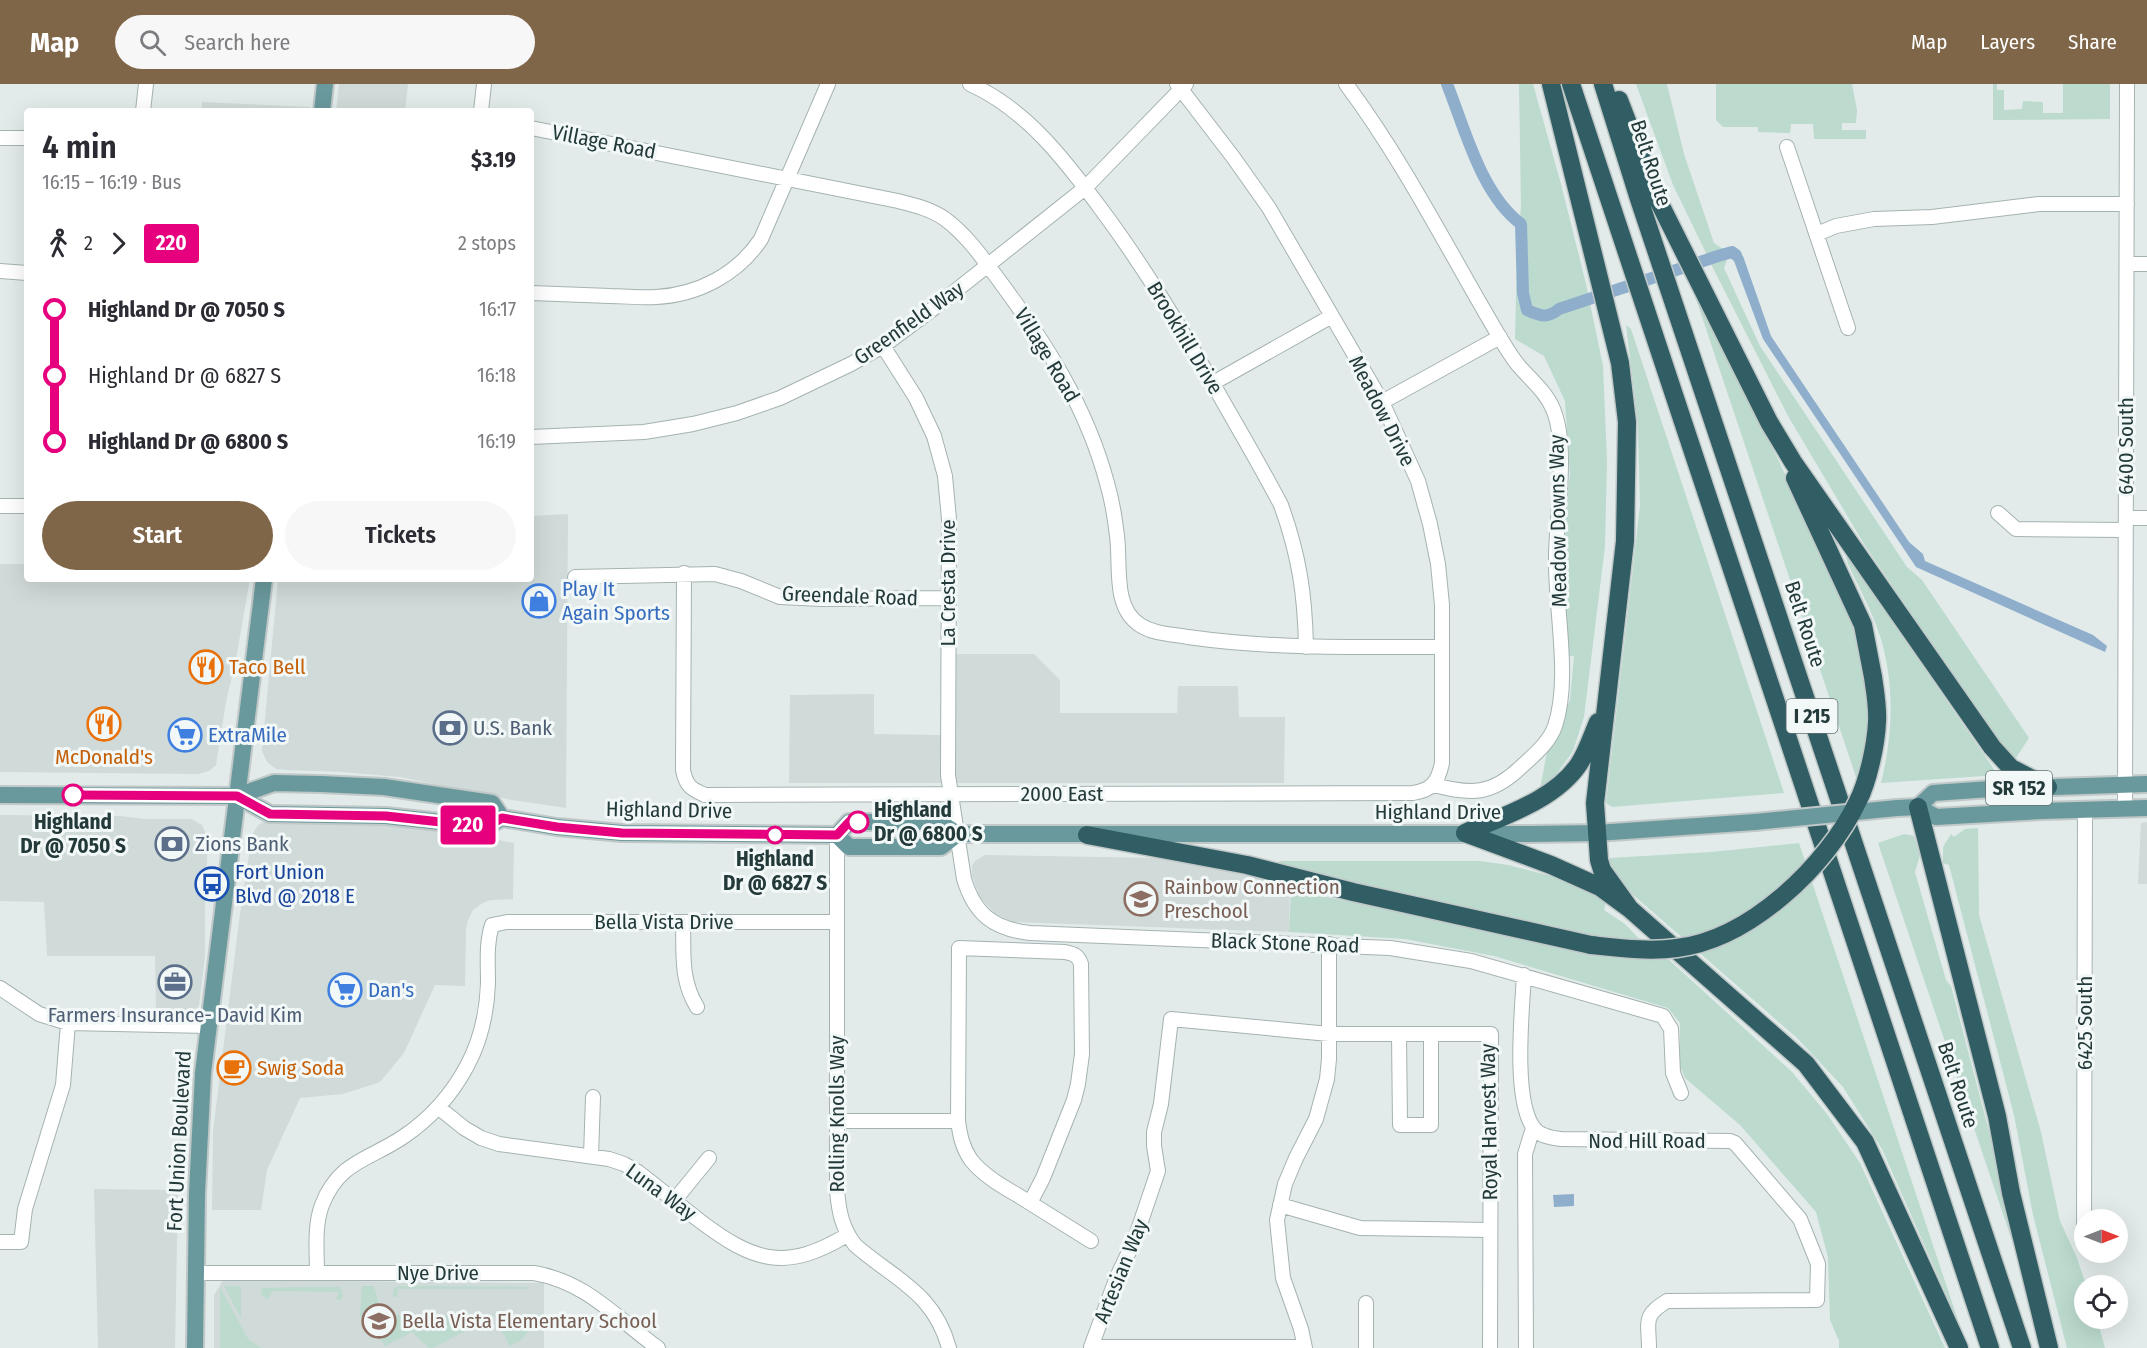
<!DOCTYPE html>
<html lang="en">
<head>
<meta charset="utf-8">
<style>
	:root { --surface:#fff; --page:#f7f7f7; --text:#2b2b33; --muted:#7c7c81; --accent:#806649 }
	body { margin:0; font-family:"Fira Sans Condensed",sans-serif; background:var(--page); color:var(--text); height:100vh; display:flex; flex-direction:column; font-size:22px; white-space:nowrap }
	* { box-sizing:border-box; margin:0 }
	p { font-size:20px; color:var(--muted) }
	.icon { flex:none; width:33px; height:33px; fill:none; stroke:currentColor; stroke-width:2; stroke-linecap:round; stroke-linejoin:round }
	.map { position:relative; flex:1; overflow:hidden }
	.sheet { position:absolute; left:24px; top:24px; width:510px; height:474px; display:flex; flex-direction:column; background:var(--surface); border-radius:6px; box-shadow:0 6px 24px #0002 }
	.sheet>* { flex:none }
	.badge { padding:0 12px; border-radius:4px; font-size:21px; line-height:39px }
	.needle { width:39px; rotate:90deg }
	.buttons { position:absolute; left:2074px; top:1125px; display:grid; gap:12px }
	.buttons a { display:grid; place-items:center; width:54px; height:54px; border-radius:50%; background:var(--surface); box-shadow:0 6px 24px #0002; font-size:30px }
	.map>.badge { position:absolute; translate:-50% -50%; box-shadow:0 0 0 3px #fff }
	.legs { display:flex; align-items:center; gap:9px; height:66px; padding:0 18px; font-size:20px }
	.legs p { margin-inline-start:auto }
	.head { display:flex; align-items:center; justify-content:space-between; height:102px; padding:0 18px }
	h1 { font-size:33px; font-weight:600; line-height:45px }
	.primary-button { display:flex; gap:12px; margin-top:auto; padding:12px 18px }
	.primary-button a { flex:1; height:69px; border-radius:36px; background:var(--accent); color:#fff; font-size:24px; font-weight:600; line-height:69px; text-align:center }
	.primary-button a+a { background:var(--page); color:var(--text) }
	ul { padding:0 18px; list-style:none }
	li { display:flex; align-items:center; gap:21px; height:66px; font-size:22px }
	li i { display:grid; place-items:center; width:9px; height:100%; margin:0 8px; background:currentColor }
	li i::after { content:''; width:15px; height:15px; margin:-8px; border:4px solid; border-radius:50%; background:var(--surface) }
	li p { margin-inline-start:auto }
	li:first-child i { background:linear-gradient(#0000 50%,currentColor 0) }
	li:last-child i { background:linear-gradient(currentColor 50%,#0000 0) }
	header { display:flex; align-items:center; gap:36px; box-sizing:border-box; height:84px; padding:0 30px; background:var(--accent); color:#fff }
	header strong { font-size:28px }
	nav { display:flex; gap:33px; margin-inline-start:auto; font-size:21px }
	.search { width:420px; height:54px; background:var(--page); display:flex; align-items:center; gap:15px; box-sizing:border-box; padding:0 21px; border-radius:33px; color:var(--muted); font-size:22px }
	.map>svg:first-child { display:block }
	.built { fill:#d0dad9 }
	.green { fill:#bcdace }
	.water { fill:#8eaecc }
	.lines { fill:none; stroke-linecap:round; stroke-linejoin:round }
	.canal { stroke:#8eaecc; stroke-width:12 }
	.minor-casing { stroke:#a5b2b2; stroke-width:16 }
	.major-casing { stroke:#c1c8c8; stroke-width:20 }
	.highway-casing { stroke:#c1c8c8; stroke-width:21 }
	.minor { stroke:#fff; stroke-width:14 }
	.major { stroke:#6a999d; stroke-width:16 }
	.highway { stroke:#315e64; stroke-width:18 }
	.major-bridge-casing { stroke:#c1c8c8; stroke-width:20; stroke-linecap:butt }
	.highway-bridge-casing { stroke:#c1c8c8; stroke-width:21; stroke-linecap:butt }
	.major-bridge { stroke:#6a999d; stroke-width:16 }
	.highway-bridge { stroke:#315e64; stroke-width:18 }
	.line-1-casing { stroke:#fff; stroke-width:14 }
	.line-1 { stroke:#e6007e; stroke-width:9 }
	.stop-1-dot { fill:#fff; stroke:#e6007e; stroke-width:3 }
	.labels { text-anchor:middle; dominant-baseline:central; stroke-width:6; stroke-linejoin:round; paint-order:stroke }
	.shield { fill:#f2f8f7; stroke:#617273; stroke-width:1.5 }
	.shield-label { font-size:20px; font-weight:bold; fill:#23393a }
	.street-label { font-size:21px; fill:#23393a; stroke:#f2f8f7 }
	.shop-label { font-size:21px; fill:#366cbe; stroke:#f2f8f7; text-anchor:start }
	.food-label { font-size:21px; fill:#c56008; stroke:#f2f8f7; text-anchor:start }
	.service-label { font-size:21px; fill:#4e5e75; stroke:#f2f8f7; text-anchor:start }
	.stop-label { font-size:21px; font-weight:bold; fill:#23393a; stroke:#f2f8f7 }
	.transit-label { font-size:21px; fill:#164399; stroke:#f2f8f7; text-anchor:start }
	.education-label { font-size:21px; fill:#785e54; stroke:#f2f8f7; text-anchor:start }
</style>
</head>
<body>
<header>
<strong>Map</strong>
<div class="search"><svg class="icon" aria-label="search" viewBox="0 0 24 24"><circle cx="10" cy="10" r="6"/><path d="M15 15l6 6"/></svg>Search here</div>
<nav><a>Map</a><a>Layers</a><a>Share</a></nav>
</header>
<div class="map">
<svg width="2147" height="1264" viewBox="0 0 2147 1264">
	<rect width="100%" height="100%" fill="#e2ebea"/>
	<path class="built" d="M339,0H408L405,27H336Z
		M202,18L310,23L309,27H202Z
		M568,430L566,724L512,716L400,693L341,688L287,686L276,685L267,678L262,667L278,495H531V432Z
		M0,480H27V495H250L236,575L226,618L216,681L209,687L198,690L0,688Z
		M942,570H1034L1060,596V629H1177L1178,602H1238L1239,633H1285L1284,699H789L790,611L874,610V650L941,651Z
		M0,731L120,732L146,735H192L202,741L208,754L205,818V872L199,921L195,927L190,930H156L155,872H47L44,818L0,817Z
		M269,735L399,741L446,745L514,759L513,815L491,816L483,819L473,826L468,836L466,846L465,902L435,901L404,969L380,998L343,1010L300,1014L267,1086L261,1126H212L213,1047L239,837L252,751L258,741Z
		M2147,738V800H2138L2141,739Z
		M985,771L1159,774L1225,784L1290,800L1289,848L1013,838L994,829L980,813L972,792V782L975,777Z
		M94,1105L178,1106L175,1264H98Z
		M223,1196L544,1199V1264H214V1211Z"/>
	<path class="green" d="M1519,0H1533L1561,100L1586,200L1603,282L1607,377L1605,462L1584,633L1573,667L1553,695L1540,705L1547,668L1560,644L1570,616L1574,572H1567L1562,456L1570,390L1565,317L1544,272L1515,255L1517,167L1521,123Z
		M1636,0H1667L1684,70L1714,159L1726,167L1708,173L1673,101Z
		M1716,0H1852L1857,26L1856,39H1842V46H1866V55H1814L1813,40H1791L1790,49L1758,48V43H1723L1716,36Z
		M1993,0H1997V6H2004V26L2022,25L2023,17L2043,18V29H2063V0H2110V35L1993,36Z
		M1728,173L1724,184L1760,262L1907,483L1922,496L2029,654L2014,677L1999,659L1864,460L1788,332L1711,180Z
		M1690,197L1852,526L1876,640L1857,696Z
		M1626,241L1631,245L1784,709L1612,723L1606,719L1640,422L1638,341Z
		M1845,469L1998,691L1881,699C1893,651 1895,600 1880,552C1872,527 1859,504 1848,480Z
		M1978,744L1979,831L2041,1048L2060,1137L2077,1174L2086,1201L2085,1234L2097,1235L2105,1264H2067L2033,1131L2014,1031L1949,781L1943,779V763L1951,750L1954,753L1965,745Z
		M1904,750L1914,752L1920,771L1915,788L1946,896L1951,902L2037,1231L1878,759Z
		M1799,759L1960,1242L1882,1065L1843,1003L1797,954L1622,801L1608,782L1610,774L1711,768Z
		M1279,777H1480L1508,781L1551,792L1553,790L1585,804L1606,817L1604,826L1625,840L1644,860C1607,857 1572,846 1536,839C1450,823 1363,805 1279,779Z
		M1291,806L1436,835L1599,870L1633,875L1667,874L1792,988L1827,1030L1860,1079L1945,1264H1839V1257L1830,1236L1828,1173L1816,1128L1740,1041L1685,994L1680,982V939L1668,924L1494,872L1405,855L1289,848Z
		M224,1202H238L241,1204V1234Z
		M362,1202H374L380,1224L378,1227L365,1234L360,1233V1230Z
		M400,1202L528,1203V1205H398L397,1213H393L394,1204Z
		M220,1203L248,1255L261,1264H220Z
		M310,1203H341L343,1213L340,1216L336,1215L339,1208L273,1207L267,1216L261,1209L262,1204Z
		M389,1230L395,1231H495L433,1264H429L412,1248L385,1262L372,1240Z
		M501,1231H527C531,1250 526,1254 510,1262L500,1244Z"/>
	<path class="water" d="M1733,163L1743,172L1771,252L1909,458L1923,470L1925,477L2093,551L2107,562L2105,568L1916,483L1763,255L1734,177L1730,172L1724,174L1722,165Z
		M1574,1110V1122L1554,1123L1553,1111Z"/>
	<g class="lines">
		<path class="canal" d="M1447,0C1465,45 1481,110 1521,140L1523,209L1527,226C1540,232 1547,235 1559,225L1718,172L1732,168L1736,171"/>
		<g class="minor-casing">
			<path id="minor" d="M970,0C1026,25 1065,76 1101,125C1142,180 1177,238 1212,298C1235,339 1259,379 1281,421C1299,471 1305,510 1306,563
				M1346,0C1405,79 1449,168 1499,252C1505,262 1512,274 1519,282C1531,296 1546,308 1553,325C1569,362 1556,433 1556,474C1555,525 1571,594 1555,642C1549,659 1534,671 1521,683C1492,711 1471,711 1434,701
				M143,27L146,0
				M481,27L484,0
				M531,44L898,117C914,121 931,125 945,135C968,152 984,176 1001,199C1047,261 1087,324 1107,399C1112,416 1115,434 1117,452C1121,480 1112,523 1140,541C1154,550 1172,550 1188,553C1272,565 1357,563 1442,563
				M0,54H27
				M1787,63L1848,244
				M1817,150L1836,142L1874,135L1932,133L2039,120H2127
				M2127,180H2147
				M0,187L27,189
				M531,209C557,210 583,211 610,212C625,212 641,214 656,213C698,211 738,190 761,155L828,0
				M883,262L916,314L934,352L945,392L949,435L948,691L964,795C975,831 994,845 1030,849L1390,864L1471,877L1663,932L1671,945L1673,989L1681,1009
				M1213,299L1332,232
				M1382,318L1500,253
				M531,353L644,348L693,340L737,329L780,314L851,280L883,262L934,224L1085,104L1186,0
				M0,422H27
				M1998,429L2016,445L2126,446
				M2126,434H2147
				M684,489L683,686C686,702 691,705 705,711L1413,709C1432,706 1438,698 1442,679V521L1438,480L1430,440L1418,397L1382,318L1269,124L1233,73L1177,0
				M575,493L715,490L741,497L780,513L822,515L948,514
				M2125,725L2127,0
				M837,751V1107C839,1128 842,1144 855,1161C895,1196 934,1208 949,1264
				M683,838C684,869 680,895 697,923
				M1524,891C1522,927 1513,1014 1533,1043C1539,1052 1551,1054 1561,1055L1730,1057L1735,1059L1800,1135L1818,1180L1817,1216L1667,1217C1642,1232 1649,1238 1649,1264
				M0,904L39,930L68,939L208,942
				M1399,951L1400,1041H1431V950
				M438,1023L464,1044L481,1054L499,1060L609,1075L624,1080L638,1088C659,1104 679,1121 700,1137C754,1178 786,1188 847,1151
				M837,1037H958
				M591,1072L593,1013
				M674,1117L709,1074
				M1030,1119L1043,1094L1074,1016L1078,1000L1082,970L1081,880C1078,871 1074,870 1065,868L959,864L958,1037C960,1051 962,1063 971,1076C984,1092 1002,1102 1019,1112C1043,1127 1067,1142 1091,1157
				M1280,1121L1360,1144L1490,1146
				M2084,1152L2085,725
				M0,1158H21L25,1125L63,1001L68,939
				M195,1189H534C587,1198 616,1234 658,1264
				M317,1189C317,1168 314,1142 322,1121C339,1077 369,1076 403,1053C430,1035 452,1010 467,982C480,958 487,928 488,899C488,879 486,860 492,841L507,838H837
				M1366,1219V1264
				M1304,1263H1091L1117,1193L1135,1155L1158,1087L1154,1062V1048L1161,1020L1171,935L1329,950H1491L1490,1264
				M1305,1264L1301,1245L1283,1194L1277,1136L1285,1100L1296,1074L1316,1035L1327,995L1329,975V860
				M1526,1264L1525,1070L1533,1044"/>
		</g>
		<g class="major-casing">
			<path id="major" d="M322,27L325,0
				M0,711L237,712L274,699L321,700L384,703L492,719L502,734
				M237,712L270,730L386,732L486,743L502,734L557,743L622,749L837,751L849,763H941L958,750
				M1918,723L1933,709L1991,705L2147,700
				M1897,724L1918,723L1936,733L2042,727L2147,724
				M837,751L849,738H939L958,750H1532L1597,749L1755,738
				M195,1264L197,1109L203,989L264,495"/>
		</g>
		<g class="highway-casing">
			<path id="highway" d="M1551,0L1620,279L1627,338L1625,457L1595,719L1599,776L1602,786L1630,825
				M1571,0L1990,1264
				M1603,0L1639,115L2022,1264
				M1619,16L1656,112L1769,338L1793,378L1992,663L2011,684L2048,703
				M1795,394L1863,541L1873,593
				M1918,723L1997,1032L2011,1109L2049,1264
				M1465,749L1551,781L1600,803L1630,825L1806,980L1865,1058L1959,1264
				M1465,749C1503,732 1555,716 1579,680C1587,668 1592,652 1598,638
				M1087,751L1247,781L1353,808L1591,861"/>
		</g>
		<use href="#minor" class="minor"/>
		<use href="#major" class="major"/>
		<use href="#highway" class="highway"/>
		<g class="major-bridge-casing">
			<path id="major-bridge" d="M1755,738L1897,724"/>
		</g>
		<g class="highway-bridge-casing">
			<path id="highway-bridge" d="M1591,861C1619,864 1649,868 1677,864C1750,855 1827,782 1858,717C1868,697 1876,661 1877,638C1878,623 1875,607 1873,593"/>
		</g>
		<use href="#major-bridge" class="major-bridge"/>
		<use href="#highway-bridge" class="highway-bridge"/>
	</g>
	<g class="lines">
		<g class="line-1-casing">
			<path id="line-1" d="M73,711L237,712L270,730L386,732L486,743L502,734L557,743L622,749L837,751L849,738H858"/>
		</g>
		<use href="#line-1" class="line-1"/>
	</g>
	<defs>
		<g id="shop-ring" transform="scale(1.725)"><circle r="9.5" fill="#f2f8f7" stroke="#3f7fe0" stroke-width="1.5"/><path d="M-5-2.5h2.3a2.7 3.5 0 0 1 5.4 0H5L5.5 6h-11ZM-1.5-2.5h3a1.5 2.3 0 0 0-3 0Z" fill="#3f7fe0"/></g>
		<g id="restaurant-ring" transform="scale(1.725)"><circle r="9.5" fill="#f2f8f7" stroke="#e8710a" stroke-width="1.5"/><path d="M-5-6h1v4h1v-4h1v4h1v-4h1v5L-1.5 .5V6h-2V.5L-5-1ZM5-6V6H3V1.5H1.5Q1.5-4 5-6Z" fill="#e8710a"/></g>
		<g id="bank-ring" transform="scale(1.725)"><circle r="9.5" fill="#f2f8f7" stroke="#5c6f8a" stroke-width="1.5"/><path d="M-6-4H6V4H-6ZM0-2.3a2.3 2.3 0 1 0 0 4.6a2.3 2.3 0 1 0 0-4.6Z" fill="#5c6f8a"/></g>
		<g id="supermarket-ring" transform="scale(1.725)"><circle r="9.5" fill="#f2f8f7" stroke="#3f7fe0" stroke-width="1.5"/><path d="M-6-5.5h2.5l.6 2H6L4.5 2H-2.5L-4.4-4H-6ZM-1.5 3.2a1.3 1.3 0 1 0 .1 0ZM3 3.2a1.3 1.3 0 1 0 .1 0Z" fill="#3f7fe0"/></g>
		<g id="bus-ring" transform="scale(1.725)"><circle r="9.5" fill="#f2f8f7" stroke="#1a4fb4" stroke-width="1.5"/><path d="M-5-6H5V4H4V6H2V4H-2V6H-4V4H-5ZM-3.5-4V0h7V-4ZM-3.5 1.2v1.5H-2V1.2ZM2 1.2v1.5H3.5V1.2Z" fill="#1a4fb4"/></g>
		<g id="school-ring" transform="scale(1.725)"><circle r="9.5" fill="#f2f8f7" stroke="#8d6e63" stroke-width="1.5"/><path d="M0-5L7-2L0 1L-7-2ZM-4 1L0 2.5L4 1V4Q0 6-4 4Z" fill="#8d6e63"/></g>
		<g id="office-ring" transform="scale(1.725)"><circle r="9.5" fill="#f2f8f7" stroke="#5c6f8a" stroke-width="1.5"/><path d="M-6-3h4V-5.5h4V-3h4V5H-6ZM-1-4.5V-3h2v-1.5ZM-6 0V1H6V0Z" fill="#5c6f8a"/></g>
		<g id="cafe-ring" transform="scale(1.725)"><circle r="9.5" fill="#f2f8f7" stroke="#e8710a" stroke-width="1.5"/><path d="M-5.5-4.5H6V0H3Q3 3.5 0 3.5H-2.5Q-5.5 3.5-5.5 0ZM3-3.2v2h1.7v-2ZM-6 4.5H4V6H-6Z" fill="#e8710a"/></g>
	</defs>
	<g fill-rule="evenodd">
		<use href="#shop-ring" x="539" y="517"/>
		<use href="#restaurant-ring" x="206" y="583"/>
		<use href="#restaurant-ring" x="104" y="640"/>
		<use href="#bank-ring" x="450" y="644"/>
		<use href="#supermarket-ring" x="185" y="651"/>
		<use href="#bank-ring" x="172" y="760"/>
		<use href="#bus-ring" x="212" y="800"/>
		<use href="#school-ring" x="1141" y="815"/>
		<use href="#office-ring" x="175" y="898"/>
		<use href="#supermarket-ring" x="345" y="906"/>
		<use href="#cafe-ring" x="234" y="984"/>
		<use href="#school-ring" x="379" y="1237"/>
	</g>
	<g class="stop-1-dot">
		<circle cx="73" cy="711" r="10"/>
		<circle cx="858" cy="738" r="10"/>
		<circle cx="775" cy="751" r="8"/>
	</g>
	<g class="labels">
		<g class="shield">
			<rect x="1786.5" y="615" width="51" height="34" rx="4.5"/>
			<rect x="1986" y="687" width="66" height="34" rx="4.5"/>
		</g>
		<g class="shield-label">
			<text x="1812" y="632">I 215</text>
			<text x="2019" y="704">SR 152</text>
		</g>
		<g class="street-label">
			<text transform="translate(604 58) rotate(11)">Village Road</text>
			<text transform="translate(1651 79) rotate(72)">Belt Route</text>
			<text transform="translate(909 239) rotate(-35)">Greenfield Way</text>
			<text transform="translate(1185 254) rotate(59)">Brookhill Drive</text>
			<text transform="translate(1047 271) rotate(59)">Village Road</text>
			<text transform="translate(1382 327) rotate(63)">Meadow Drive</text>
			<text transform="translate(2126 362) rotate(-90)">6400 South</text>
			<text transform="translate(1558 437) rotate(-91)">Meadow Downs Way</text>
			<text transform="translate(948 499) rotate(-90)">La Cresta Drive</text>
			<text transform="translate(850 512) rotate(2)">Greendale Road</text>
			<text transform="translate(1805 540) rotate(72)">Belt Route</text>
			<text x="1062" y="710">2000 East</text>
			<text transform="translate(669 726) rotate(1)">Highland Drive</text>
			<text x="1438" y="728">Highland Drive</text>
			<text x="664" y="838">Bella Vista Drive</text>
			<text transform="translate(1285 859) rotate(2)">Black Stone Road</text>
			<text transform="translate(2085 939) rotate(-90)">6425 South</text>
			<text transform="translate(1958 1001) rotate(72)">Belt Route</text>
			<text transform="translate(837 1030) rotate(-90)">Rolling Knolls Way</text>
			<text transform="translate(1489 1038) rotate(-91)">Royal Harvest Way</text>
			<text transform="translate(179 1057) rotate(-87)">Fort Union Boulevard</text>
			<text x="1647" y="1057">Nod Hill Road</text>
			<text transform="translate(661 1108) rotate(36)">Luna Way</text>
			<text transform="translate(1121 1187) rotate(-68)">Artesian Way</text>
			<text x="438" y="1189">Nye Drive</text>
		</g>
		<g class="shop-label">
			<text x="562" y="505">Play It<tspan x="562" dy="24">Again Sports</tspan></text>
			<text x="208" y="651">ExtraMile</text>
			<text x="368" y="906">Dan's</text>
		</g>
		<g class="food-label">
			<text x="229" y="583">Taco Bell</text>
			<text x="104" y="673" text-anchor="middle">McDonald's</text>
			<text x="257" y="984">Swig Soda</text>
		</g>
		<g class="service-label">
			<text x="473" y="644">U.S. Bank</text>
			<text x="195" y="760">Zions Bank</text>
			<text x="175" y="931" text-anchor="middle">Farmers Insurance- David Kim</text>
		</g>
		<g class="stop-label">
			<text x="874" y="726" text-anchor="start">Highland<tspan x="874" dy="24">Dr @ 6800 S</tspan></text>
			<text x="73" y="738">Highland<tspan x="73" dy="24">Dr @ 7050 S</tspan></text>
			<text x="775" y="775">Highland<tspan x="775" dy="24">Dr @ 6827 S</tspan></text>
		</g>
		<g class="transit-label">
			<text x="235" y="788">Fort Union<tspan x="235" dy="24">Blvd @ 2018 E</tspan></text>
		</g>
		<g class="education-label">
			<text x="1164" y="803">Rainbow Connection<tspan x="1164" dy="24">Preschool</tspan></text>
			<text x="402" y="1237">Bella Vista Elementary School</text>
		</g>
	</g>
</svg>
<div class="buttons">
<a><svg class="needle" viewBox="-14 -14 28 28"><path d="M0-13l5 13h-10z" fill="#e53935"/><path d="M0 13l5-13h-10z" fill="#7c7c81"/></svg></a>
<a><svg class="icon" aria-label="locate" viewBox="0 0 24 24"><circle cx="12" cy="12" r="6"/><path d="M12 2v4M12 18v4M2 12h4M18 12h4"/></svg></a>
</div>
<b class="badge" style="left:468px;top:741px;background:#e6007e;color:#fff">220</b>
<section class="sheet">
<div class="head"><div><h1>4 min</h1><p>16:15 – 16:19 · Bus</p></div><b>$3.19</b></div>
<div class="legs"><svg class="icon" aria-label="walk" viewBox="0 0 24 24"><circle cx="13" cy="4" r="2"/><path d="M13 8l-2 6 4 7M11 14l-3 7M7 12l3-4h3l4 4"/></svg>2<svg class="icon" aria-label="forward" viewBox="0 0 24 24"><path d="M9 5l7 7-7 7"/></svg><b class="badge" style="background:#e6007e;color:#fff">220</b><p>2 stops</p></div>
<ul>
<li><i style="color:#e6007e"></i><b>Highland Dr @ 7050 S</b><p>16:17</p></li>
<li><i style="color:#e6007e"></i><span>Highland Dr @ 6827 S</span><p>16:18</p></li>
<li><i style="color:#e6007e"></i><b>Highland Dr @ 6800 S</b><p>16:19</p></li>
</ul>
<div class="primary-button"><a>Start</a><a>Tickets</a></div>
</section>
</div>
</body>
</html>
